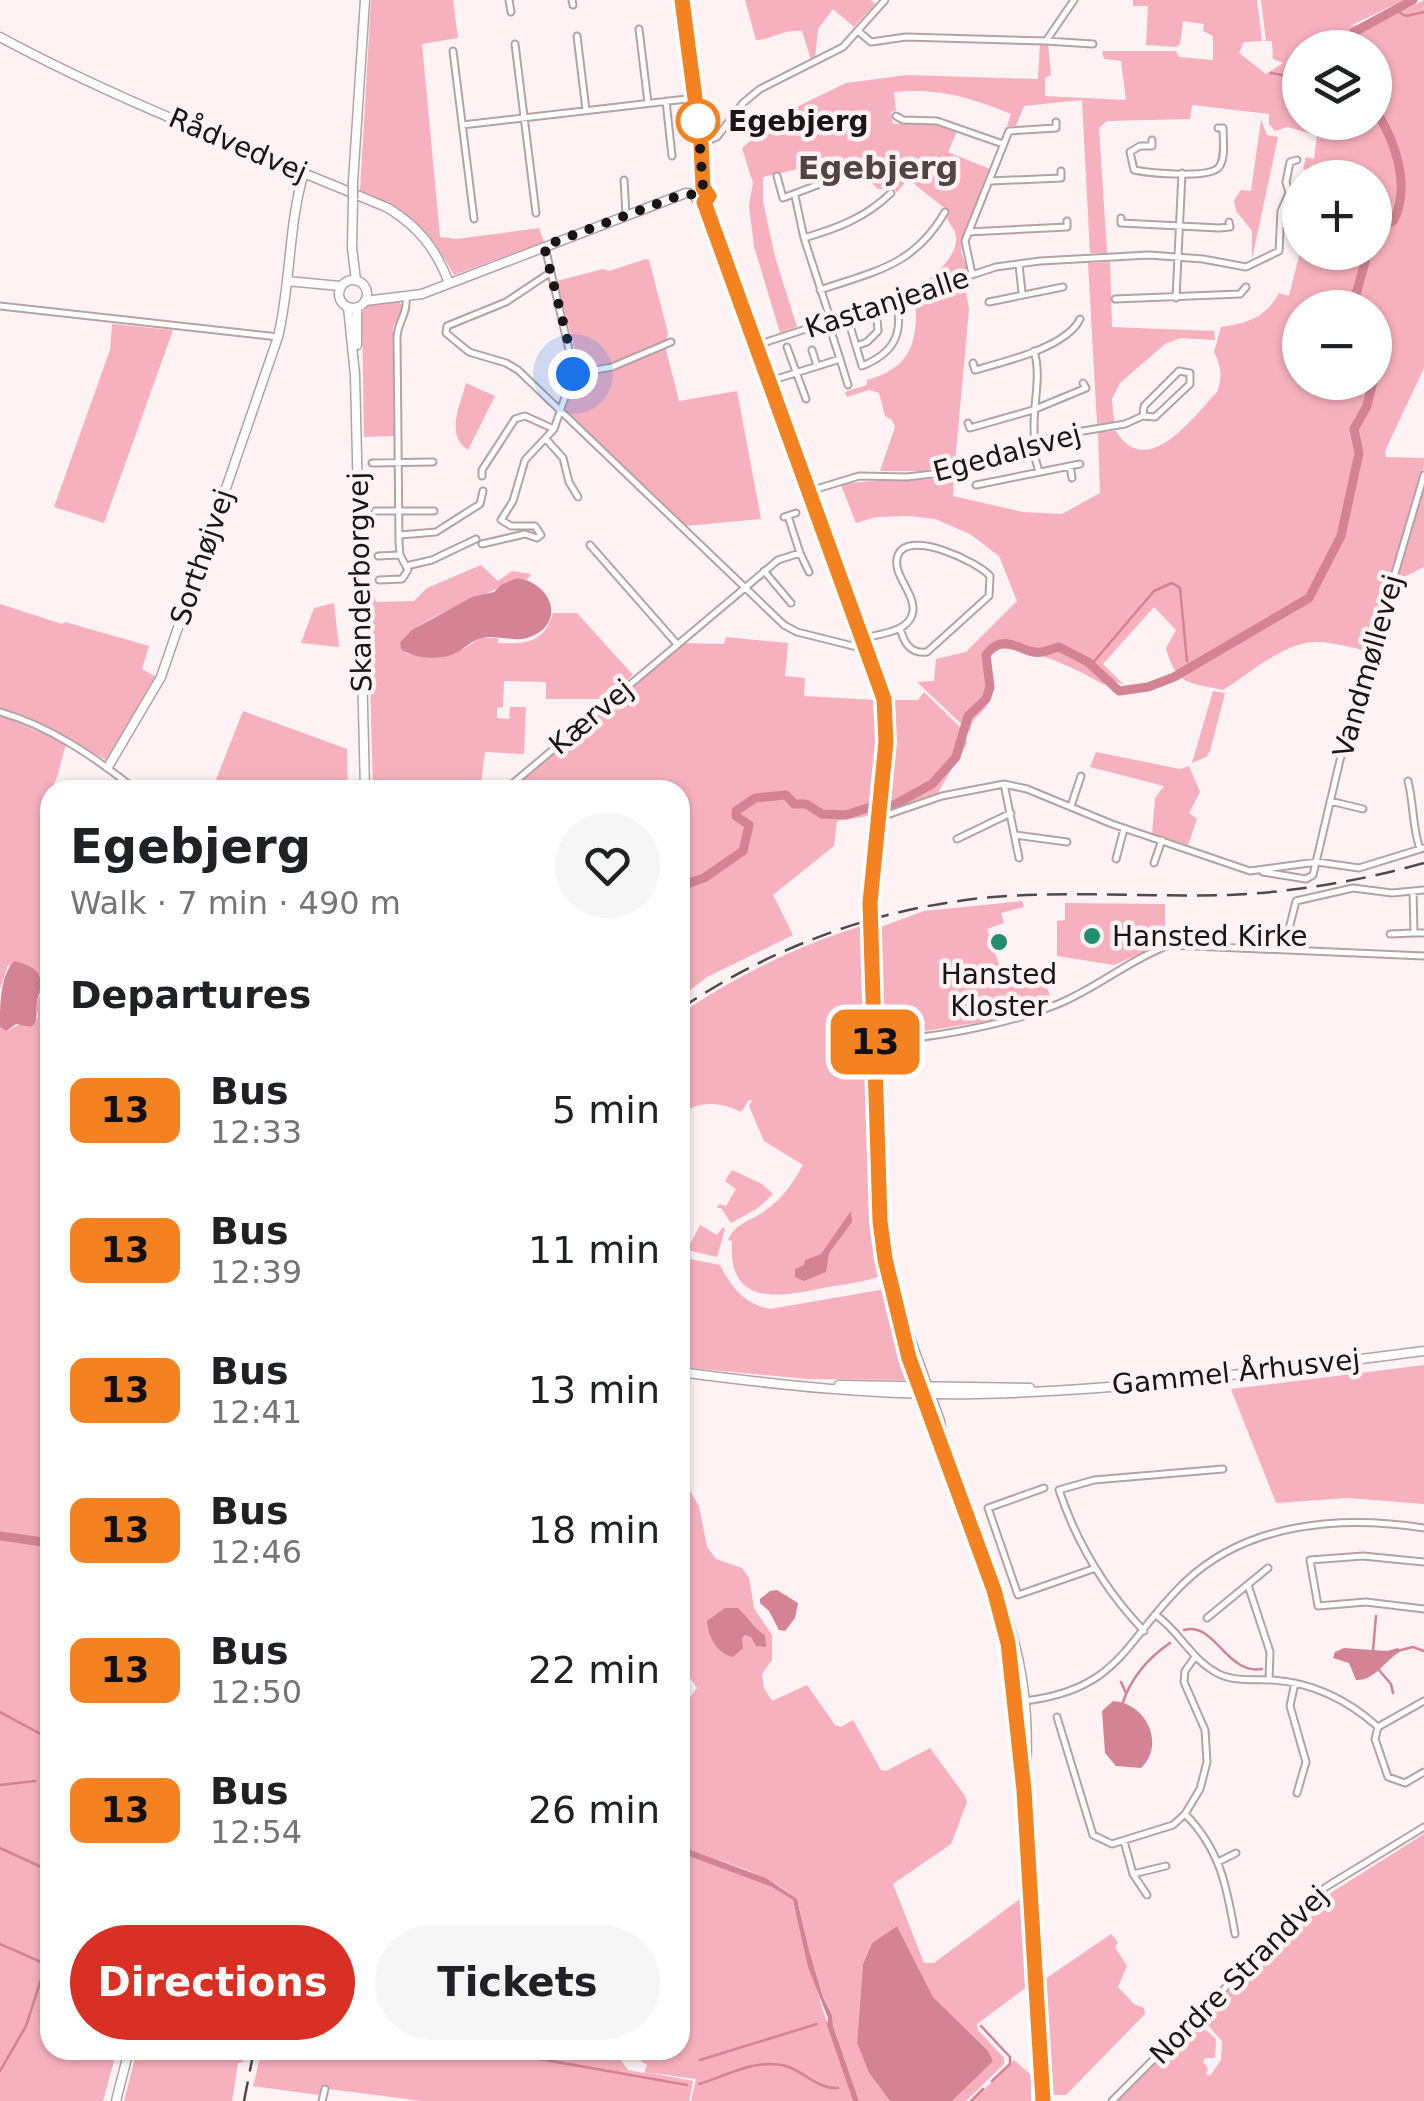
<!DOCTYPE html>
<html lang="en">
<head>
<meta charset="utf-8">
<style>
	:root { --surface:#fff; --page:#f6f6f6; --text:#202124; --muted:#757577; --accent:#d93025 }
	body { margin:0; font-family:"DejaVu Sans",sans-serif; background:var(--page); color:var(--text); height:100vh; display:flex; flex-direction:column; font-size:38px; white-space:nowrap }
	* { box-sizing:border-box; margin:0 }
	p { font-size:32px; color:var(--muted) }
	.icon { flex:none; width:55px; height:55px; fill:none; stroke:currentColor; stroke-width:2; stroke-linecap:round; stroke-linejoin:round }
	.map { position:relative; flex:1; overflow:hidden }
	.panel { position:absolute; left:40px; top:780px; width:650px; height:1280px; display:flex; flex-direction:column; background:var(--surface); border-radius:30px; box-shadow:0 2px 8px #0004 }
	.panel>* { flex:none }
	.badge { padding:0 20px; border-radius:15px; font-size:35px; line-height:65px }
	.controls { position:absolute; left:1282px; top:30px; display:grid; gap:20px }
	.controls a { display:grid; place-items:center; width:110px; height:110px; border-radius:50%; background:var(--surface); box-shadow:0 2px 8px #0004; font-size:50px }
	.you { position:absolute; width:50px; height:50px; margin:-25px; border:8px solid #fff; border-radius:50%; background:#1a73e8; box-shadow:0 0 0 15px #1a73e833 }
	.map>.badge { position:absolute; translate:-50% -50%; box-shadow:0 0 0 5px #fff }
	h2 { padding:0 30px; font-size:38px; line-height:90px }
	.round { display:grid; place-items:center; flex:none; width:105px; height:105px; border-radius:52px; background:var(--page) }
	.headline { display:flex; align-items:center; justify-content:space-between; height:170px; padding:0 30px }
	h1 { font-size:48px; font-weight:700; line-height:75px }
	.cta { display:flex; gap:20px; margin-top:auto; padding:20px 30px }
	.cta a { flex:1; height:115px; border-radius:60px; background:var(--accent); color:#fff; font-size:40px; font-weight:700; line-height:115px; text-align:center }
	.cta a+a { background:var(--page); color:var(--text) }
	ul { padding:0; list-style:none }
	li { display:flex; align-items:center; gap:30px; height:140px; padding:0 30px }
	li div { flex:1 }
	li b { display:block; font-size:38px }
	li em { font-style:normal }
	li .badge { min-width:110px; font-weight:700; text-align:center }
	.map>svg:first-child { display:block }
	.green { fill:#f7b1be; fill-rule:evenodd }
	.water { fill:#d38393 }
	.lines { fill:none; stroke-linecap:round; stroke-linejoin:round }
	.stream { stroke:#d38393; stroke-width:2.5 }
	.river { stroke:#d38393; stroke-width:9 }
	.street-casing { stroke:#b4a2a5; stroke-width:9 }
	.secondary-casing { stroke:#b4a2a5; stroke-width:11 }
	.street { stroke:#fff; stroke-width:5 }
	.secondary { stroke:#fff; stroke-width:8 }
	.rail { stroke:#504849; stroke-width:2.5; stroke-dasharray:20 10; stroke-linecap:butt }
	.secondary-bridge-casing { stroke:#b4a2a5; stroke-width:11; stroke-linecap:butt }
	.secondary-bridge { stroke:#fff; stroke-width:8 }
	.line-casing { stroke:#fff; stroke-width:22 }
	.line { stroke:#f58220; stroke-width:15 }
	.walk { stroke:#1c1516; stroke-width:10; stroke-dasharray:0 18 }
	.stop-dot { fill:#fff; stroke:#f58220; stroke-width:5 }
	.poi-dot { fill:#218f6f; stroke:#fef2f4; stroke-width:4 }
	.labels { text-anchor:middle; dominant-baseline:central; stroke-width:9; stroke-linejoin:round; paint-order:stroke }
	.stop-label { font-size:28px; font-weight:bold; fill:#1c1516; stroke:#fef2f4; text-anchor:start }
	.street-label { font-size:28px; fill:#1c1516; stroke:#fef2f4 }
	.poi-label { font-size:28px; fill:#1c1516; stroke:#fef2f4; text-anchor:start }
	.quarter-label { font-size:32px; font-weight:bold; fill:#524345; stroke:#fef2f4 }
</style>
</head>
<body>
<div class="map">
<svg width="1424" height="2101" viewBox="0 0 1424 2101">
	<rect width="100%" height="100%" fill="#fef2f4"/>
	<path class="green" d="M371,0H453L458,38L422,44L440,237L457,239L539,228L544,242L454,275C426,226 410,214 360,191Z
		M745,0H871L875,4L854,27L833,9L818,29L815,59L811,60L802,31C785,29 773,39 756,40Z
		M1133,0H1257L1262,41L1244,42L1239,53L1266,74L1283,63L1273,59L1272,41H1266L1261,0H1404L1350,26L1361,25L1365,30L1424,0V368L1385,451L1386,457L1424,458V466L1369,651C1352,648 1331,641 1314,642C1281,644 1251,673 1223,690C1188,682 1176,686 1166,648L1176,630L1154,607L1103,664L1124,685L1109,679L1104,685C1079,669 1019,641 991,651C987,669 997,686 988,703C982,716 971,716 970,732L917,682L934,681L936,659L966,652L1017,601L999,556L970,534L935,519L910,516L876,517L856,523L841,485C879,476 917,486 954,474L953,496L1023,512L1062,514L1100,493L1098,432L1116,431C1147,482 1194,416 1217,392C1223,377 1221,365 1214,352L1221,327C1249,323 1266,317 1279,293L1289,296L1300,252H1375V178L1311,177L1313,163L1310,170L1303,169L1306,157L1314,159L1317,135L1287,127L1275,131L1269,124V114L1192,105L1190,119L1107,121L1099,128L1107,253H1090L1082,100L1024,106L1016,126H1007L1011,114C968,97 940,88 894,92L896,111L891,112L893,124L923,122L957,131L948,152L990,169L962,240L961,251L967,269L917,288C932,278 963,253 955,232C953,227 949,223 947,219L948,211L908,179L897,192L892,187L889,190L878,189L871,183L877,174L864,163L836,169L834,161L763,177V202L775,257L797,327L780,333L754,246L749,206L753,183L742,148L780,115L846,83L907,75L1038,79L1040,43L1048,44L1051,75L1045,78V96L1126,100L1121,61L1104,59L1102,51H1176L1179,57L1213,60V36L1203,31L1204,24L1183,21L1180,44L1176,47L1146,45L1148,6H1133ZM1300,48H1375V122H1300ZM1300,308H1375V382H1300Z
		M1261,120L1267,135L1278,137L1252,259V231L1236,211L1234,200L1241,190L1251,191Z
		M646,259L649,260L668,333L665,346L679,401L737,391L761,519L685,526L565,412L578,363L557,281L603,269L609,271Z
		M1110,262L1112,327L1214,331L1215,340L1180,338L1165,344L1120,383L1112,399L1114,422L1097,424L1088,263Z
		M964,281L969,309L955,463L923,471H880L895,427L892,420L885,416L879,393L869,390L847,397L845,392L867,385V380C910,369 919,342 915,300Z
		M399,301L404,310L393,327L394,436L364,437L362,313L369,305Z
		M112,324L173,330L104,523L54,507L110,350Z
		M466,383L495,396L468,450C445,434 460,407 466,383Z
		M1424,487V567L1396,581Z
		M481,565L498,581L512,571L531,574L527,580L517,578C480,601 431,610 400,642L407,654L434,657L465,648L480,638H498V643C527,644 544,643 553,613H577L633,675L607,699H546V682L504,681L503,707L497,708V718L509,719L510,707H526L524,754L485,752L480,790H373L367,569L376,602L414,601L427,588Z
		M334,603L339,647L301,643L314,608Z
		M0,604L62,624L65,622L149,646L142,669L157,677L108,761L31,721L0,709Z
		M726,637L788,643L785,676L805,678L804,696L876,700L877,740L868,816L837,821L834,846L773,895L793,935L707,977L680,998V790H508L682,643L724,644Z
		M1213,691L1225,693L1210,751L1206,757L1192,763Z
		M924,692L962,729L967,743L937,794L887,811L892,763L891,717L896,714L892,700H918Z
		M243,711L347,749L348,790H212Z
		M0,715L66,744L57,777L40,816L50,826V2050H117L103,2101H0V1027L6,1031L22,1023L31,1027L38,1017L36,1003L40,995L8,965L0,989Z
		M1096,752L1180,769L1189,766L1200,792L1189,813L1197,819L1188,845L1152,834L1155,798L1164,786L1090,767Z
		M1022,901L1024,907L1001,913L1004,923L987,929L1006,985L1041,974L1053,1002L988,1021L888,1037L883,1034L878,928L924,911Z
		M1065,903L1165,904V943L1114,965L1057,956V921L1065,920Z
		M868,924L867,1045L862,1049V1070L870,1076L873,1192L882,1275C867,1282 846,1284 828,1287C784,1296 727,1310 732,1241L728,1240C736,1222 752,1221 766,1210C783,1198 793,1183 803,1165L764,1141L749,1106L752,1101L749,1100L741,1112C720,1102 700,1100 680,1115V1014C737,975 801,944 868,924Z
		M732,1170L762,1184L773,1194L758,1208L731,1223L721,1208H717L719,1204L726,1206L736,1189L725,1181Z
		M700,1225L717,1235L723,1227L725,1229L717,1257L687,1250Z
		M680,1257L720,1265C732,1288 743,1303 770,1309L886,1289L909,1377L906,1380L808,1379L680,1367Z
		M1424,1365V1504L1348,1498L1276,1503L1231,1389Z
		M680,1474L699,1506L707,1547L716,1559L742,1568L749,1578L754,1608L772,1635V1660L762,1674L764,1688L772,1701L807,1685L835,1725L841,1727L853,1720L881,1770L886,1771L930,1748L965,1796L967,1802L951,1844L893,1884L924,1963H934L1024,1896L1028,1986L977,2024L978,2030L1004,2058V2064L966,2101H952L993,2060L933,1997L897,1926L872,1943L863,1964L857,2043L869,2073L890,2101H859L833,2026L832,2015L823,1996L809,1950L799,1906C782,1874 713,1861 680,1846V1696L690,1697L697,1688L680,1664Z
		M1424,1834V2101H1115L1193,2023L1197,2022L1216,2039L1215,2058H1205L1203,2062L1208,2069L1206,2074L1210,2076L1221,2060L1222,2041L1204,2021L1202,2014L1321,1899Z
		M680,1853L772,1887L793,1900L821,2004L853,2101H691L696,2079L645,2072L693,2081L689,2101H422L321,2088L319,2095L253,2086L262,2050H613L628,2070L644,2073L647,2065L626,2050H680Z
		M1111,1934L1118,1942L1115,1947L1127,1966L1118,1987L1134,2004L1144,2008L1145,2014L1066,2095H1050L1043,1984L1048,1977Z
		M137,2050H246L243,2062L238,2063L232,2101H124Z
		M1014,2060L1031,2075V2101H972Z"/>
	<path class="water" d="M517,578C554,584 565,624 530,637C515,643 497,634 482,638C472,640 464,649 454,654C440,660 413,659 401,649L400,642L412,630L472,597L494,592L501,585Z
		M14,961C38,967 45,975 38,997C35,1005 38,1014 35,1023L31,1027L16,1024L6,1031L0,1027C0,1004 0,977 14,961Z
		M851,1211L852,1222L829,1253L826,1272L804,1281L795,1277V1269L804,1265L805,1260L821,1254Z
		M777,1590L798,1603L795,1618L785,1631L779,1630L769,1611L760,1603V1599L770,1591Z
		M725,1608H738C749,1618 753,1628 765,1635L766,1647L756,1646L751,1637L745,1635L742,1638L743,1648L733,1657C717,1654 708,1636 707,1621Z
		M1344,1648L1387,1651L1398,1648L1401,1651C1385,1660 1375,1681 1356,1680L1349,1663L1333,1658L1335,1652Z
		M1113,1701C1146,1703 1166,1744 1141,1768L1116,1766L1105,1753L1102,1711Z
		M680,1846L766,1878L797,1899L809,1950L823,1997L832,2015L833,2026L859,2101H853L827,2025L828,2018L808,1967L793,1900L772,1887L680,1853Z
		M897,1926L933,1997L988,2051L993,2061L952,2101H890L869,2073L857,2043L863,1964L872,1943Z"/>
	<g class="lines">
		<path class="stream" d="M1395,10L1406,16L1424,12
			M1343,48L1344,42L1351,41
			M1271,73L1288,76L1300,88
			M1339,172L1340,178
			M1375,200L1387,208L1381,219L1383,225
			M1091,665L1154,591L1172,583L1180,588L1187,661
			M1184,1630C1215,1621 1226,1675 1262,1669
			M1373,1650L1376,1616
			M1401,1650L1413,1647L1424,1651
			M1379,1670L1391,1684L1393,1693
			M1121,1682L1126,1693
			M1123,1702C1132,1676 1148,1658 1170,1643
			M0,1712L50,1739
			M0,1785L35,1781
			M43,1796L42,1819L50,1835
			M0,1848L50,1871
			M0,1944L50,1966
			M981,2026L1010,2057V2064L992,2081
			M489,2050L687,2085
			M700,2060L817,2024
			M0,2071L26,2026L46,1964
			M699,2084C726,2076 756,2058 786,2066C805,2072 817,2089 838,2088
			M971,2101L983,2089"/>
		<path class="river" d="M1353,48L1351,39L1354,32L1413,0
			M1375,109C1395,141 1411,184 1394,220L1375,233
			M1352,308L1368,252
			M1375,351V375
			M680,886L704,878L743,851L749,825L736,816V811L755,798L786,795L794,804H806L822,814L846,815L870,807L894,805L932,784L956,757L968,716L986,699L990,687L986,655C1006,629 1022,656 1042,652C1048,651 1053,648 1059,647L1088,662L1119,691L1148,687L1174,677L1309,598L1341,536L1359,453L1354,429L1367,406L1373,382
			M0,1536L50,1543"/>
		<g class="street-casing">
			<path id="street" d="M509,0L511,12
				M572,0L573,5
				M639,29L648,103
				M858,31L871,42L906,37L1046,41L1074,0
				M577,36L586,110
				M1046,41L1093,44
				M515,44L536,213
				M453,51L474,219
				M666,101L672,156
				M896,116L903,120L937,121L1003,144
				M462,125L695,98
				M1152,140V146H1140L1130,152L1134,170C1149,173 1210,179 1219,167C1226,158 1223,139 1223,128H1218
				M701,144L717,137L743,103L760,89L843,47L885,0
				M777,176L783,198L865,167
				M624,180L626,215
				M990,181L1061,178V171
				M795,196L804,238L831,321
				M1121,218V223L1219,228L1230,227L1229,222
				M968,232L1067,227V221
				M804,238C838,228 865,218 891,193
				M1019,264L1022,293
				M551,272L506,302L447,326L446,333L469,352L506,363L518,370L784,625L797,632L865,649
				M972,274L965,241L1009,131L1056,128V122
				M820,290C875,271 914,266 945,212
				M1176,298L1182,173
				M1115,299L1240,294L1246,287
				M989,302L1063,287
				M0,306L278,337
				M847,316L862,366C894,353 904,334 896,301
				M757,345L996,267L1040,261L1149,255L1203,259L1246,267L1279,251L1281,211L1289,193L1286,182L1290,162L1297,160
				M856,346L867,342L878,331L876,308
				M787,347L806,399
				M812,350L817,366
				M1034,351C1043,380 1030,412 1035,442
				M840,359L848,385
				M973,363L975,370C1004,362 1067,347 1080,319
				M573,374L612,367L671,342
				M770,381L840,359L828,322
				M968,423L970,428L1033,410L1086,388L1083,383
				M546,439L563,458L569,482L578,497
				M1031,443L1039,472
				M372,463L433,462
				M1070,466L1072,478
				M482,476V470L515,419L525,416L554,429
				M976,485L1080,464
				M810,491L859,476L907,477L941,473L1059,435L1125,424L1143,416L1155,417L1190,384V373L1179,371L1144,406L1143,416
				M375,511H434
				M788,516L800,553
				M784,517L796,513
				M400,535L436,532L480,504L483,491
				M482,544L525,534L537,538L541,535L535,526H511L501,520L513,501L525,460L554,429L574,371L545,247
				M590,545L677,644
				M378,556L399,555
				M406,566L432,560L476,539
				M764,571L791,603
				M379,580L402,579L408,570L400,555L399,542L397,338C397,323 408,314 406,297
				M864,638C879,634 907,632 912,615C919,596 890,574 898,555C909,529 978,562 990,576L989,596L927,652C910,654 904,643 900,628
				M0,712C50,726 96,758 136,790
				M1408,781C1414,805 1412,826 1420,849
				M1004,784L1019,858
				M505,790L778,560L800,553L809,572
				M1330,801L1363,809
				M1071,806L1081,776
				M878,818L942,796L1004,784L1027,789L1112,824L1250,871L1317,862L1359,868L1424,848
				M1015,835L1067,842
				M957,839L1011,813
				M1116,859L1124,829
				M1154,863L1162,840
				M1263,872L1306,879L1313,875L1340,760L1424,475
				M1413,891L1414,933H1424
				M1390,934L1414,933
				M1284,949L1296,901L1353,888L1392,893L1424,890
				M875,1043C936,1036 1001,1027 1058,1004C1097,988 1129,960 1169,945L1424,956
				M1044,1488L988,1508L1018,1595L1093,1569
				M1424,1562L1363,1556L1310,1560L1318,1606L1366,1602L1424,1609
				M1248,1585L1270,1652L1269,1680
				M1157,1616C1180,1632 1192,1661 1219,1674C1236,1682 1255,1679 1273,1680C1314,1683 1348,1700 1378,1727
				M1207,1618L1268,1568
				M1144,1631C1105,1590 1077,1544 1059,1490L1094,1480L1223,1469
				M1295,1683L1290,1706L1306,1762L1297,1793
				M1024,1701C1121,1690 1125,1639 1185,1582C1248,1522 1342,1515 1424,1528
				M1057,1717L1093,1835L1112,1844L1173,1825L1185,1814L1200,1789L1207,1762L1205,1730L1184,1682L1185,1671L1195,1657
				M1378,1727L1375,1739L1388,1777L1405,1783L1424,1772
				M1378,1727L1424,1701
				M1185,1814C1220,1849 1227,1887 1235,1934
				M1124,1841L1133,1874L1147,1895
				M1218,1862L1236,1853
				M1133,1874L1166,1866
				M322,2101L325,2089
				M1112,2101L1326,1887L1424,1827"/>
		</g>
		<g class="secondary-casing">
			<path id="secondary" d="M682,0L701,144L703,188
				M0,37C124,104 258,153 388,208C419,227 436,249 449,283
				M353,182L365,0
				M695 195a7 7 0 1 1 14 0a7 7 0 1 1-14 0Z
				M353,199L352,248L356,280
				M704,202L884,699L886,742L870,903L880,1221L885,1259L909,1358L994,1590L1008,1643L1024,1790L1043,2101
				M339 294a14 14 0 1 1 28 0a14 14 0 1 1-28 0Z
				M287,281L340,286
				M365,301L422,294L686,193L695,194
				M348,307L355,375L365,790
				M357,345V307
				M108,767L161,677L278,337C291,283 288,226 304,172
				M905,1324L940,1421L944,1448
				M680,1372C778,1385 878,1396 976,1394C1126,1391 1276,1370 1424,1351
				M839,1385L1030,1388
				M1001,1603C1024,1660 1029,1715 1026,1775
				M116,2101L129,2050"/>
		</g>
		<use href="#street" class="street"/>
		<use href="#secondary" class="secondary"/>
		<path class="rail" d="M680,1009C773,946 880,907 993,897C1071,891 1150,897 1229,895C1295,892 1360,881 1424,863
			M244,2101L254,2050"/>
		<g class="secondary-bridge-casing">
			<path id="secondary-bridge" d="M353,199V182"/>
		</g>
		<use href="#secondary-bridge" class="secondary-bridge"/>
	</g>
	<g class="lines">
		<g class="line-casing">
			<path id="line" d="M682,0L701,144L703,188L709,196L704,202L884,699L886,742L870,903L880,1221L885,1259L909,1358L994,1590L1008,1643L1024,1790L1043,2101"/>
		</g>
		<use href="#line" class="line"/>
		<path class="walk" d="M573,374V362L544,246L678,196L695,194L698,189L703,188L698,121"/>
	</g>
	<circle class="stop-dot" cx="698" cy="121" r="20"/>
	<g class="poi-dot">
		<circle cx="1092" cy="936" r="10"/>
		<circle cx="999" cy="942" r="10"/>
	</g>
	<g class="labels">
		<g class="stop-label">
			<text x="728" y="121">Egebjerg</text>
		</g>
		<g class="street-label">
			<text transform="translate(238 145) rotate(23)">Rådvedvej</text>
			<text transform="translate(887 303) rotate(-18)">Kastanjealle</text>
			<text transform="translate(1007 453) rotate(-15)">Egedalsvej</text>
			<text transform="translate(202 557) rotate(-71)">Sorthøjvej</text>
			<text transform="translate(360 582) rotate(-91)">Skanderborgvej</text>
			<text transform="translate(1368 666) rotate(-74)">Vandmøllevej</text>
			<text transform="translate(591 717) rotate(-40)">Kærvej</text>
			<text transform="translate(1236 1372) rotate(-6)">Gammel Århusvej</text>
			<text transform="translate(1239 1975) rotate(-45)">Nordre Strandvej</text>
		</g>
		<g class="poi-label">
			<text x="1112" y="936">Hansted Kirke</text>
			<text x="999" y="974" text-anchor="middle">Hansted<tspan x="999" dy="32">Kloster</tspan></text>
		</g>
		<g class="quarter-label">
			<text x="878" y="168">Egebjerg</text>
		</g>
	</g>
</svg>
<div class="controls">
<a><svg class="icon" aria-label="layers" viewBox="0 0 24 24"><path d="M12 4l9 5-9 5-9-5zM3 14l9 5 9-5"/></svg></a>
<a>+</a>
<a>−</a>
</div>
<div class="you" style="left:573px;top:374px"></div>
<b class="badge" style="left:875px;top:1042px;background:#f58220;color:#111">13</b>
<section class="panel">
<div class="headline"><div><h1>Egebjerg</h1><p>Walk · 7 min · 490 m</p></div><a class="round"><svg class="icon" aria-label="heart" viewBox="0 0 24 24"><path d="M12 20l-8-8c-3-5 5-10 8-4 3-6 11-1 8 4z"/></svg></a></div>
<h2>Departures</h2>
<ul>
<li><span class="badge" style="background:#f58220;color:#111">13</span><div><b>Bus</b><p>12:33</p></div><em>5 min</em></li>
<li><span class="badge" style="background:#f58220;color:#111">13</span><div><b>Bus</b><p>12:39</p></div><em>11 min</em></li>
<li><span class="badge" style="background:#f58220;color:#111">13</span><div><b>Bus</b><p>12:41</p></div><em>13 min</em></li>
<li><span class="badge" style="background:#f58220;color:#111">13</span><div><b>Bus</b><p>12:46</p></div><em>18 min</em></li>
<li><span class="badge" style="background:#f58220;color:#111">13</span><div><b>Bus</b><p>12:50</p></div><em>22 min</em></li>
<li><span class="badge" style="background:#f58220;color:#111">13</span><div><b>Bus</b><p>12:54</p></div><em>26 min</em></li>
</ul>
<div class="cta"><a>Directions</a><a>Tickets</a></div>
</section>
</div>
</body>
</html>
